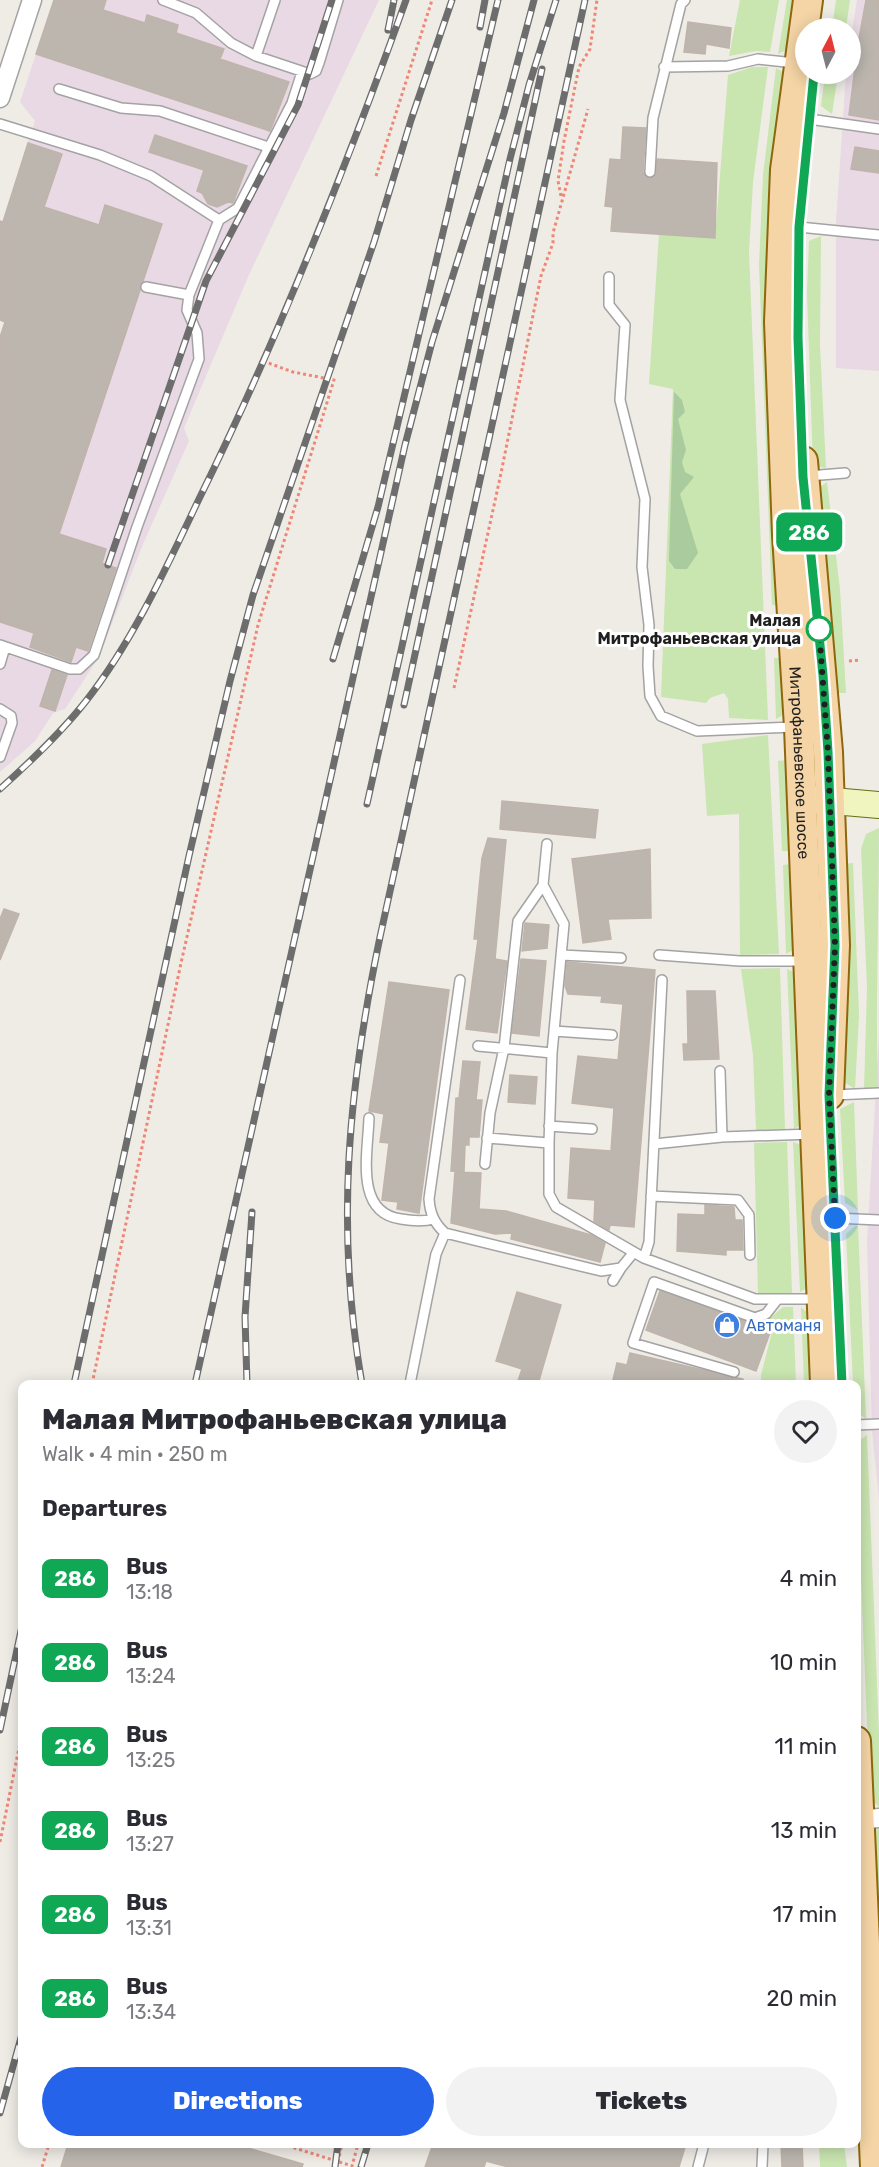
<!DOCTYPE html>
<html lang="en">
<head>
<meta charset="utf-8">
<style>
	:root { --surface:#fff; --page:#f2f2f3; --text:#2b2b33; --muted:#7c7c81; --accent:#2563eb }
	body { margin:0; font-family:Rubik,sans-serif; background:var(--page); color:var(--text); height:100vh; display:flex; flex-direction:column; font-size:22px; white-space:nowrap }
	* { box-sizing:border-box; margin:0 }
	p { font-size:20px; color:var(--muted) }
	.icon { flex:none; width:33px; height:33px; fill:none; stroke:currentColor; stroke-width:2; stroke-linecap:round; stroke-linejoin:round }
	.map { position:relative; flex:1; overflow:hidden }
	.panel { position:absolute; left:18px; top:1380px; width:843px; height:768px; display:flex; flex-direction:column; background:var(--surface); border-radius:12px; box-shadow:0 3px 15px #0003 }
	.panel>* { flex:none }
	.badge { padding:0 12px; border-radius:9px; font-size:21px; line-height:39px }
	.needle { width:39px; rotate:7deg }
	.tools { position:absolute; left:795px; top:18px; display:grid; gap:12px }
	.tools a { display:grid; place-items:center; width:66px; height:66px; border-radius:50%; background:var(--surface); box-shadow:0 3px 15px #0003; font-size:30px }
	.you { position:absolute; width:30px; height:30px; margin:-15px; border:4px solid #fff; border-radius:50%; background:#1a73e8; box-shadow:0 0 0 9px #1a73e833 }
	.map>.badge { position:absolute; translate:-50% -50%; box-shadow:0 0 0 3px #fff }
	h2 { padding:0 24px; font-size:22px; line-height:54px }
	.round { display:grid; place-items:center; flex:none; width:63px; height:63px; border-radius:32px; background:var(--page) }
	.headline { display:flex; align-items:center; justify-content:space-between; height:102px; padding:0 24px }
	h1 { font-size:28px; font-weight:800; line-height:45px }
	.primary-button { display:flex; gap:12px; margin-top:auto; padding:12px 24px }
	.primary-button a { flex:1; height:69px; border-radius:36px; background:var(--accent); color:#fff; font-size:24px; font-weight:800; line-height:69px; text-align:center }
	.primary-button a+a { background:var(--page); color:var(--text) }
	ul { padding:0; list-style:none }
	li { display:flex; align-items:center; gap:18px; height:84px; padding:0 24px }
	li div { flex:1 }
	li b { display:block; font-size:22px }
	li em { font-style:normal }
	li .badge { min-width:66px; font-weight:700; text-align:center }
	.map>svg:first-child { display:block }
	.industrial { fill:#e8d9e4 }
	.grass { fill:#c9e5b0 }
	.forest { fill:#aacb9e }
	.building { fill:#bcb6af; stroke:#c0b4aa; stroke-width:1.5 }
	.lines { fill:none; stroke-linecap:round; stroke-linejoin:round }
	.lane-casing { stroke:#a3a3a3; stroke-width:12 }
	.street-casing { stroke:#a3a3a3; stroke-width:21 }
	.secondary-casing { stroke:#616f0e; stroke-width:28 }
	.primary-casing { stroke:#8e670c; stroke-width:32 }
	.path { stroke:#ef8777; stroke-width:3; stroke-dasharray:3 3; stroke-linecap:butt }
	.lane { stroke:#fff; stroke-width:9 }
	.street { stroke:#fff; stroke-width:18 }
	.secondary { stroke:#f0f5bf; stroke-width:26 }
	.primary { stroke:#f5d5a6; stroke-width:28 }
	.rail-casing { stroke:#6d6d6d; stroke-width:7 }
	.rail { stroke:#fff; stroke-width:4.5; stroke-dasharray:14; stroke-linecap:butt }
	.line-casing { stroke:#fff; stroke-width:14 }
	.line { stroke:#10a855; stroke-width:9 }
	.walk { stroke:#1f1f1f; stroke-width:6; stroke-dasharray:0 10.8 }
	.stop-dot { fill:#fff; stroke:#10a855; stroke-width:3 }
	.labels { text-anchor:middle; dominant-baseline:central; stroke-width:6; stroke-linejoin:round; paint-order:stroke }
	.stop-label { font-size:16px; font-weight:bold; fill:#1f1f1f; stroke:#fff; text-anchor:end }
	.street-label { font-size:16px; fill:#1f1f1f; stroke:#fff }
	.shop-label { font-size:16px; fill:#366cbe; stroke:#fff; text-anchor:start }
</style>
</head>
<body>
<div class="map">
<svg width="879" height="2167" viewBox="0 0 879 2167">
	<rect width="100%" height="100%" fill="#efece6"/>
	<path class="industrial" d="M54,0H379L248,277L184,428L189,441L143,544L99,657L65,709L53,713L35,741L0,772V337L5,322L2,222L35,121L20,102Z
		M857,0H879V371L836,368V222L846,74H850L851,37Z
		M879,1036V1500L872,1430L867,1241Z"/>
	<path class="grass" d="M740,0H779L770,52L756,51L729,56Z
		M787,0H796L788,49L778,54Z
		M836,0H850L846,28H832Z
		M752,67H768L753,182L749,252L768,720L729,718L728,699L724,693L710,698L706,703L661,697L673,389L649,384L659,234L715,238L728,75Z
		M776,68L785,73L770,195L767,287L780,605H772L759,265L763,175Z
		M825,74H838L832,114L821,106Z
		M821,236L820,345L826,468L813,466L807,293L809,241Z
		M827,482L840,589L846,693H834L814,491Z
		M774,658H783L785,714L776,719Z
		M768,735L779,954L740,955L739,814L707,816L702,744Z
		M787,760L791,851H782L778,761Z
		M879,828C879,915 875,1003 878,1090L864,1089L867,988L861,849L866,834Z
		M853,863L859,1015L855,1089L839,1079L842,864Z
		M791,864L795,949L786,954L783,865Z
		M780,968L785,1130H756L753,1055L741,969Z
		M787,969L796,973L803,1124L794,1129Z
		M854,1102L858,1210L845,1203L840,1109Z
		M787,1142L792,1293H758L754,1143Z
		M793,1142L804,1146L810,1286L800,1292Z
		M855,1226H858L866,1419L857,1412L856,1384H853L846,1234Z
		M783,1307H793L796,1384H761V1375L772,1332L770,1318Z
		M801,1307L809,1314L813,1384H804Z
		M867,1435L879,1733V1807L870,1798L857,1479L856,1443Z
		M879,1828V1970L873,1831Z
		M819,2144H844L847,2167H820Z"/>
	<path class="forest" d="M674,392L682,400L685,412L678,419L686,450L682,462L685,472L694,477L680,494L698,553L687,569H675L669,561Z"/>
	<path class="building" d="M54,0H106L103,10L145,23L147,15L178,25L176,33L224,49L220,59L289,82L270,131L36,54Z
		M866,0H879V120L849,115L857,52H854L856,39H859Z
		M688,22L731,28L729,48L706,44L705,54L684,52Z
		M623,127L646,128L643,172L647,178L656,175L657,159L717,163L715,238L611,231L613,207L605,206L610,159L621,160Z
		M155,135L247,166L233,203L228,202L217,207L208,204L202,193L197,191L204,170L149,152Z
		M28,143L62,154L44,207L99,225L105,205L162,224L59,534L106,549L102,563L116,568L88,651L76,647L71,662L30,647L34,633L0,622V337L5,322L0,320V221L3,222Z
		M855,147L879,151V173L851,169Z
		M52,670L67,675L55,711L40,706Z
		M502,801L598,810L595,838L500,829Z
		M488,838L506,840L495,959L507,961L497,1033L466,1029L478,939H474L482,858Z
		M650,849L651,918L608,919L611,939L583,943L572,859Z
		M4,909L19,914L0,960V919Z
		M525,923L549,925L547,948L522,951Z
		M521,959L546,961L539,1036L512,1033Z
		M567,962L655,970L634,1227L610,1225L609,1230L594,1221L595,1200L568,1198L571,1148L611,1151L614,1108L572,1103L578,1056L618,1060L623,1004L601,1002L602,996L568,994L565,986Z
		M389,982L449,990L419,1213L397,1209L398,1202L382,1200L389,1143L380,1142L384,1114L369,1111Z
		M687,991H715L719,1059L684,1060L683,1044H688Z
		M463,1061L480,1062L476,1100H482L479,1137H469V1145H465L464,1172L451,1171L456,1098H459Z
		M510,1075L537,1077L535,1104L508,1102Z
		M455,1172L481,1173L479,1209L506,1211L591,1235L605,1243L600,1262L511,1239L512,1233L495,1234L451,1223Z
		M705,1205L734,1207L735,1220H742L743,1250H726V1255L677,1251L678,1214L705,1215Z
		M660,1291L771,1330L756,1371L646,1330Z
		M517,1292L561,1305L538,1384H517L522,1369L496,1361Z
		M630,1353L743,1379V1384H634L613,1380L617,1363L627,1365Z
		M68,2144H234L303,2164L302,2167H61Z
		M433,2144H686L679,2167H508L486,2161L484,2167H425Z
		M781,2144H802L803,2167H782Z"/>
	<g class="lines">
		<g class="lane-casing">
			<path id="lane" d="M163,0L196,13L231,43L256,56L310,74L316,71L319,63L338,0
				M256,56L275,0
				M664,67L728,66L758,59L795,63
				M59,89L121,108L160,111L271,148
				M809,119L879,129
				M0,124L100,155L151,176L219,220
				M650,172L653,118L681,4L685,0
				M799,227L879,235
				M609,277V305L625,325L620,400L645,499L642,567L649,625L648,666L650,696L661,716L697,731L795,727
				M146,287L189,295
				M808,476L845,473
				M0,645L70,669H79L94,655L137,527L199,359L197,333L187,310L189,295L219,220L238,208L292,103L302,72
				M0,664L5,647
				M0,709L11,716L12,723L0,757
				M547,844L543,885L564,924L552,1053L549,1143V1194L556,1207L644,1258L755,1299H818
				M561,955L621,958
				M659,955L740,961H806
				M460,980L429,1199C430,1213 434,1223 445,1233L601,1271L621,1268L634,1252
				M554,1031L612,1035
				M478,1046L552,1053
				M720,1071L722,1137
				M833,1095L879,1093
				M369,1118C368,1152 354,1213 401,1219C412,1221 422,1222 434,1219
				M549,1126L592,1129
				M487,1138L549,1143
				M654,1144L722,1137L813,1134
				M485,1164L490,1113L504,1048L518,921L543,885
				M651,1196L738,1200L749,1215L750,1255
				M835,1218L879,1220
				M644,1258L649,1242L662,980
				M613,1281L621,1268
				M734,1372L633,1343L654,1282L755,1318L766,1314L777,1300
				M410,1384L436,1254L445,1233
				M856,1425L879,1424
				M698,2167L704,2144
				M762,2167L763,2144"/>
		</g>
		<g class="street-casing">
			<path id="street" d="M0,98L32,0
				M860,1820L879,1818"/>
		</g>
		<g class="secondary-casing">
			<path id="secondary" d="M810,799L879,805"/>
		</g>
		<g class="primary-casing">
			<g id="primary">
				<path id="s1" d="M808,0L785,170L779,322L787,535L799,727L825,1384"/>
				<path d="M803,461L828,752L835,945L829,1095"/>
				<path d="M856,1741L875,2167"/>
			</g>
		</g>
		<path class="path" d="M376,176L432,0
			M561,196L558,181L564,141L579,67L590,49L597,0
			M849,661L860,660
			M454,688L500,478L541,276L553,243V233L588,109
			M92,1384L181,963L258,625L334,380L293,372L260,360
			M0,1842L22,1733
			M282,2144L352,2166L358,2144
			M338,2162L342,2144
			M42,2167L49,2144"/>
		<use href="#lane" class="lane"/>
		<use href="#street" class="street"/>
		<use href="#secondary" class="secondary"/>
		<use href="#primary" class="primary"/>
		<g class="rail-casing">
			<path id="rail" d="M480,27L485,0
				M388,30L394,0
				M108,565L206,281L298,105L332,0
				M333,659L378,507L498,0
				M404,705L542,69
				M0,789C30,762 61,733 86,701C133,641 166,568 199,499C279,337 345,170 406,0
				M367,804L510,159L529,85L556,0
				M74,1384L189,856L230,681L253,595L374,242L411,120L452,0
				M195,1384L405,445L432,342L504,113L534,0
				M247,1384L245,1317L252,1212
				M362,1384C335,1228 348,1091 380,937L585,0
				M0,1730L22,1626
				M0,2113L22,2034
				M335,2167L338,2144
				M361,2167L368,2144"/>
		</g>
		<use href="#rail" class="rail"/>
	</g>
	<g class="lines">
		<g class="line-casing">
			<path id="line" d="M814,74L799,227L798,338L803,477L823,675L828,752L835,945L829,1095L842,1384"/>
		</g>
		<use href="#line" class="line"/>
		<path class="walk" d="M819,629L828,752L835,945L829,1095L835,1218"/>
	</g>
	<defs>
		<g id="shop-disc" transform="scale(1.35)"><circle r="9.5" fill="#3f7fe0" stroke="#fff"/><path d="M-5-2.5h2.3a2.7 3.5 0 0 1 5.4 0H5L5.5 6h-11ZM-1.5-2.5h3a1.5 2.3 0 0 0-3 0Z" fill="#fff"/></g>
	</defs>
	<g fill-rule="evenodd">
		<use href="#shop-disc" x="727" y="1325"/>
	</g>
	<circle class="stop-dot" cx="819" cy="629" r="12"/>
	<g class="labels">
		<g class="stop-label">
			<text x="801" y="620">Малая<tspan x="801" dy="18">Митрофаньевская улица</tspan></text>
		</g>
		<g class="street-label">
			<text stroke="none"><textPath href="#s1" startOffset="765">Митрофаньевское шоссе</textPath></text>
		</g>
		<g class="shop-label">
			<text x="746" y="1325">Автоманя</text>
		</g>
	</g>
</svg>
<div class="tools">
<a><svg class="needle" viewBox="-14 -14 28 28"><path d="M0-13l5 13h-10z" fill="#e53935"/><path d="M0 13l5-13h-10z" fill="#7c7c81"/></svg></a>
</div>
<div class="you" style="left:835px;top:1218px"></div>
<b class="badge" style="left:809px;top:532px;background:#10a855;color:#fff">286</b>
<section class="panel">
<div class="headline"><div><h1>Малая Митрофаньевская улица</h1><p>Walk · 4 min · 250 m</p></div><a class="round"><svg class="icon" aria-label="heart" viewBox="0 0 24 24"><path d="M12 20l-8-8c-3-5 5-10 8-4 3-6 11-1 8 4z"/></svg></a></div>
<h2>Departures</h2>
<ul>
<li><span class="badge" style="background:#10a855;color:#fff">286</span><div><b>Bus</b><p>13:18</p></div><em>4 min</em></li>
<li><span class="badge" style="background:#10a855;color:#fff">286</span><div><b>Bus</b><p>13:24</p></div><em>10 min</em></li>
<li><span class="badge" style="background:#10a855;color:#fff">286</span><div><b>Bus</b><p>13:25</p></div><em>11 min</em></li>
<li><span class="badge" style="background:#10a855;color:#fff">286</span><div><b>Bus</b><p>13:27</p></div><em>13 min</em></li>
<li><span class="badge" style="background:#10a855;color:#fff">286</span><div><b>Bus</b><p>13:31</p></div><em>17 min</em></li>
<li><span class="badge" style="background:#10a855;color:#fff">286</span><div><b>Bus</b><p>13:34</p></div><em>20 min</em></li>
</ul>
<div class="primary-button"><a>Directions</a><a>Tickets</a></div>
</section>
</div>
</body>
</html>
